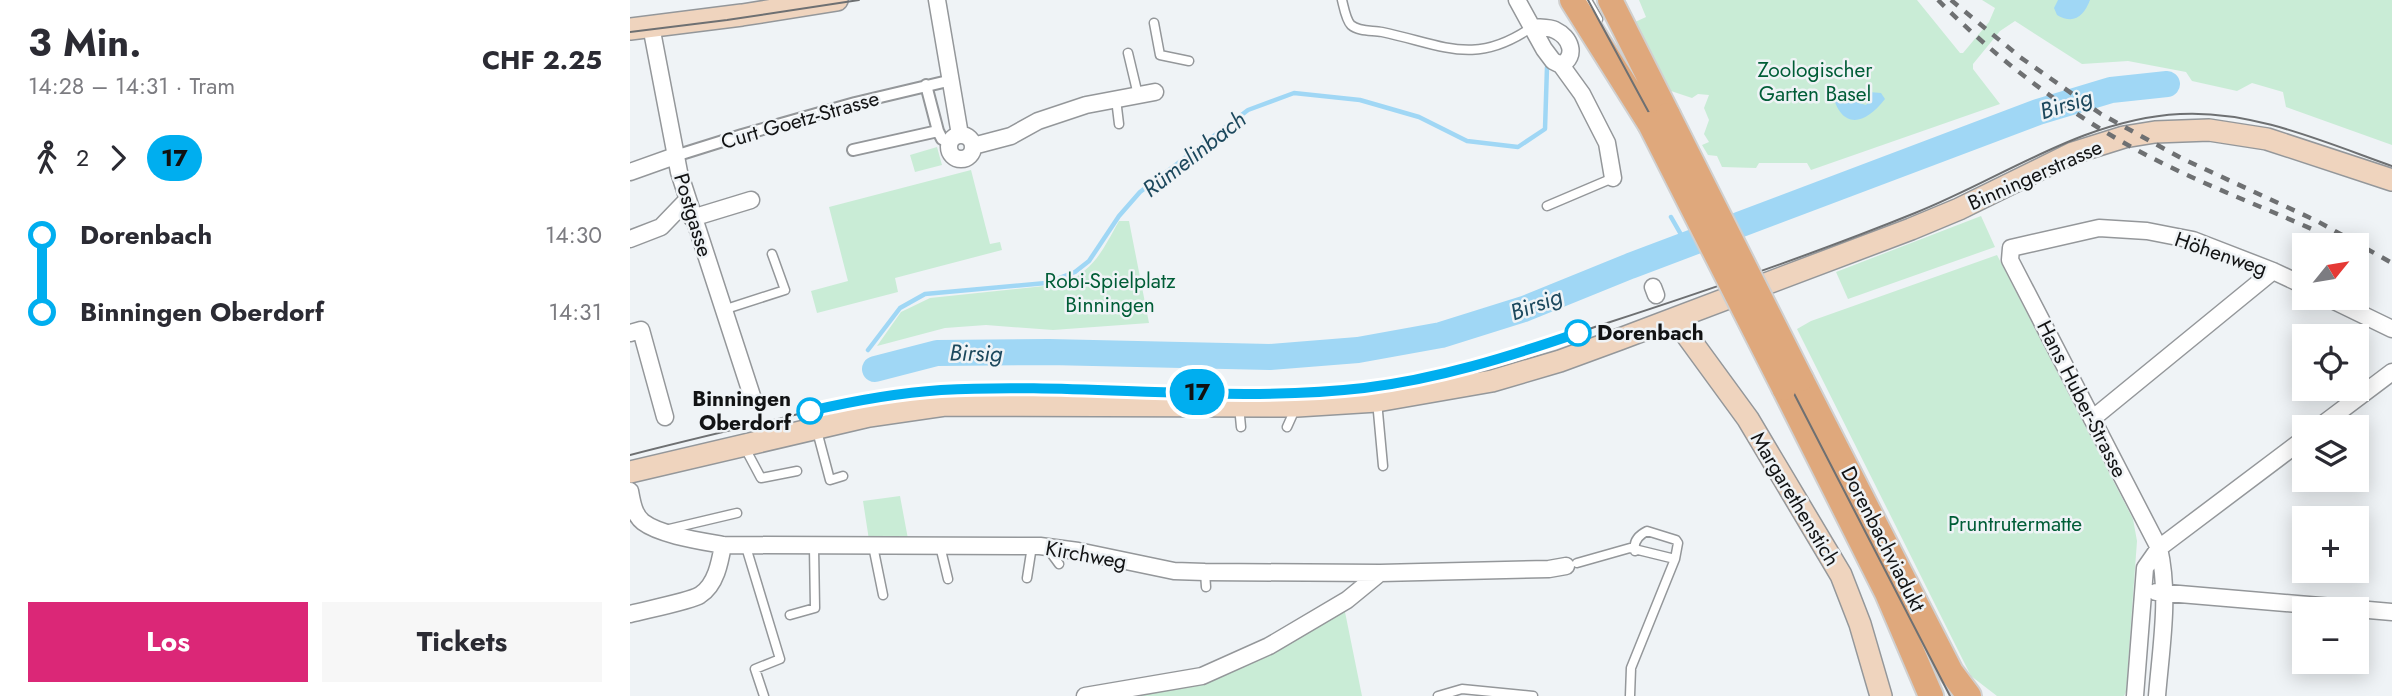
<!DOCTYPE html>
<html lang="de">
<head>
<meta charset="utf-8">
<style>
	:root { --surface:#fff; --page:#f7f7f7; --text:#2b2b33; --muted:#7c7c81; --accent:#db2777 }
	body { margin:0; font-family:Jost,sans-serif; background:var(--page); color:var(--text); height:100vh; display:flex; flex-direction:column; font-size:26px; white-space:nowrap }
	* { box-sizing:border-box; margin:0 }
	p { font-size:23px; color:var(--muted) }
	.icon { flex:none; width:38px; height:38px; fill:none; stroke:currentColor; stroke-width:2; stroke-linecap:round; stroke-linejoin:round }
	.map { position:relative; flex:1; overflow:hidden }
	.sheet { display:flex; flex-direction:column; background:var(--surface); width:630px }
	.sheet>* { flex:none }
	.badge { padding:0 14px; border-radius:23px; font-size:24px; line-height:46px }
	.needle { width:46px; rotate:60deg }
	.controls { position:absolute; left:1662px; top:233px; display:grid; gap:14px }
	.controls a { display:grid; place-items:center; width:77px; height:77px; border-radius:0px; background:var(--surface); box-shadow:0 4px 18px #0003; font-size:35px }
	.map>.badge { position:absolute; translate:-50% -50%; box-shadow:0 0 0 4px #fff }
	.legs { display:flex; align-items:center; gap:10px; height:77px; padding:0 28px; font-size:23px }
	.legs p { margin-inline-start:auto }
	.headline { display:flex; align-items:center; justify-content:space-between; height:119px; padding:0 28px }
	h1 { font-size:38px; font-weight:700; line-height:52px }
	.primary-button { display:flex; gap:14px; margin-top:auto; padding:14px 28px }
	.primary-button a { flex:1; height:80px; border-radius:0px; background:var(--accent); color:#fff; font-size:28px; font-weight:700; line-height:80px; text-align:center }
	.primary-button a+a { background:var(--page); color:var(--text) }
	ul { padding:0 28px; list-style:none }
	li { display:flex; align-items:center; gap:24px; height:77px; font-size:26px }
	li i { display:grid; place-items:center; width:10px; height:100%; margin:0 9px; background:currentColor }
	li i::after { content:''; width:18px; height:18px; margin:-9px; border:5px solid; border-radius:50%; background:var(--surface) }
	li p { margin-inline-start:auto }
	li:first-child i { background:linear-gradient(#0000 50%,currentColor 0) }
	li:last-child i { background:linear-gradient(currentColor 50%,#0000 0) }
	main { display:flex; flex:1; min-height:0 }
	.map>svg:first-child { display:block }
	.green { fill:#c9ecd6 }
	.water { fill:#a0d7f5 }
	.lines { fill:none; stroke-linecap:round; stroke-linejoin:round }
	.stream { stroke:#a0d7f5; stroke-width:4.5 }
	.river { stroke:#a0d7f5; stroke-width:26 }
	.service-casing { stroke:#94979a; stroke-width:11 }
	.pedestrian-casing { stroke:#94979a; stroke-width:14 }
	.minor-casing { stroke:#94979a; stroke-width:19 }
	.secondary-casing { stroke:#94979a; stroke-width:24 }
	.primary-casing { stroke:#d0d0d0; stroke-width:28 }
	.service { stroke:#fff; stroke-width:8 }
	.pedestrian { stroke:#fff; stroke-width:10 }
	.minor { stroke:#fff; stroke-width:16 }
	.secondary { stroke:#efd4be; stroke-width:21 }
	.primary { stroke:#dfa87c; stroke-width:24 }
	.tram { stroke:#6e7072; stroke-width:2 }
	.rail { stroke:#6e7072; stroke-width:4.5; stroke-dasharray:9 9; stroke-linecap:butt }
	.primary-bridge-casing { stroke:#d0d0d0; stroke-width:28; stroke-linecap:butt }
	.primary-bridge { stroke:#dfa87c; stroke-width:24 }
	.line-1-casing { stroke:#fff; stroke-width:16 }
	.line-1 { stroke:#00aeef; stroke-width:10 }
	.stop-1-dot { fill:#fff; stroke:#00aeef; stroke-width:3.5 }
	.labels { text-anchor:middle; dominant-baseline:central; stroke-width:5; stroke-linejoin:round; paint-order:stroke }
	.park-label { font-size:21px; fill:#005d37; stroke:#eff3f6 }
	.street-label { font-size:21px; fill:#121314; stroke:#eff3f6 }
	.stop-label { font-size:21px; font-weight:bold; fill:#121314; stroke:#eff3f6; text-anchor:start }
	.water-label { font-size:23px; font-style:italic; fill:#1c485d; stroke:#eff3f6 }
</style>
</head>
<body>
<main>
<section class="sheet">
<div class="headline"><div><h1>3 Min.</h1><p>14:28 – 14:31 · Tram</p></div><b>CHF 2.25</b></div>
<div class="legs"><svg class="icon" aria-label="walk" viewBox="0 0 24 24"><circle cx="13" cy="4" r="2"/><path d="M13 8l-2 6 4 7M11 14l-3 7M7 12l3-4h3l4 4"/></svg>2<svg class="icon" aria-label="forward" viewBox="0 0 24 24"><path d="M9 5l7 7-7 7"/></svg><b class="badge" style="background:#00aeef;color:#111">17</b></div>
<ul>
<li><i style="color:#00aeef"></i><b>Dorenbach</b><p>14:30</p></li>
<li><i style="color:#00aeef"></i><b>Binningen Oberdorf</b><p>14:31</p></li>
</ul>
<div class="primary-button"><a>Los</a><a>Tickets</a></div>
</section>
<div class="map">
<svg width="1762" height="696" viewBox="0 0 1762 696">
	<rect width="100%" height="100%" fill="#eff3f6"/>
	<path class="green" d="M1009,0H1287L1330,53H1333L1359,22L1365,8L1352,0H1762V145L1656,107L1653,92L1622,83L1607,91L1562,81L1556,72L1498,61L1452,64L1385,21L1370,31L1343,64V69L1370,104L1181,170L1177,163H1129L1126,168L1092,167L1087,156L1078,155L1072,145L1079,142L1074,134L1079,120L1074,108L1079,95L1068,94L1062,98L1035,89L1005,22L1016,17Z
		M307,147L312,165L285,172L280,155Z
		M341,170L360,244L370,242L372,250L265,278L268,292L187,313L181,291L218,281L199,207Z
		M1351,216L1365,247L1218,299L1206,272Z
		M489,221H499L519,323L423,330L356,325L315,328L247,346L271,312L300,298L433,284C465,269 472,251 489,221Z
		M1367,255L1503,519L1507,541L1496,692L1494,696H1367L1341,676L1167,329L1181,321Z
		M270,496L278,539L239,540L233,501Z
		M714,607L732,696H455L580,678Z"/>
	<path class="water" d="M1428,0H1460C1454,16 1444,25 1427,15L1424,8Z
		M1205,89L1219,95L1216,99L1236,105L1240,100L1239,92L1251,93L1255,99C1235,125 1211,131 1202,92Z"/>
	<g class="lines">
		<path class="stream" d="M1041,217L1057,245
			M238,350L270,308L295,294L416,283L445,272L459,261L489,216L510,192L618,110L664,93L730,100L789,117L837,141L888,147L915,129L917,67"/>
		<path class="river" d="M245,369L307,353L419,352L640,357L728,350L811,335L894,309L1000,266L1408,112L1481,90L1537,84"/>
		<g class="service-casing">
			<path id="service" d="M712,0C714,8 716,20 721,25C729,32 743,30 752,32C814,45 844,67 902,27
				M957,0L968,19
				M524,23L530,55L559,61
				M498,53L508,95
				M486,99L489,124
				M917,206L983,178
				M93,310L155,290L142,254
				M747,401L753,466
				M609,406L611,427
				M657,427L666,407
				M187,431L200,480L213,476
				M115,448L131,478L167,471
				M35,530L107,513
				M243,546L253,595
				M310,546L318,579
				M116,547L150,659L125,669L134,696
				M418,549L429,564
				M1005,551C1003,541 1009,535 1017,531L1046,540L1048,543L1045,559
				M947,563L1000,548L1045,559L1001,668L1000,696
				M575,572L576,587
				M397,578L402,546
				M160,615L185,608L184,547
				M808,696L832,689L903,696"/>
		</g>
		<g class="pedestrian-casing">
			<path id="pedestrian" d="M296,85L308,131
				M223,150L308,131L312,139L320,142
				M45,156L112,135L225,103L322,80"/>
		</g>
		<g class="minor-casing">
			<path id="minor" d="M307,0L330,135
				M887,0L914,49L923,61L931,65L952,94L977,143L983,178
				M21,26L49,172L123,399
				M902,27C909,28 919,27 925,30C940,37 948,56 931,65
				M319 147a12 12 0 1 1 24 0a12 12 0 1 1-24 0Z
				M343,146L381,136L408,121L456,105L525,92
				M0,172L45,156
				M62,218L121,200
				M0,239L31,227L56,201
				M1023,287L1026,295
				M1698,298L1762,329
				M0,333L11,330L35,417
				M1462,419L1643,271
				M1689,427L1762,372
				M0,491C2,502 4,515 13,522C30,535 71,541 93,545L410,546L448,551L544,571L575,572L750,573L919,569L936,566
				M1526,592L1726,609
				M1727,609L1762,612
				M0,614C15,610 61,601 70,595C86,585 90,562 93,545
				M455,696L572,676L639,646L717,600L750,573
				M1505,696L1515,568L1529,548L1675,438
				M1527,696C1531,647 1540,596 1529,548L1380,260L1381,248L1469,228L1517,231L1563,240L1643,271L1675,286"/>
		</g>
		<g class="secondary-casing">
			<path id="secondary" d="M0,29L112,15L207,0
				M1045,319L1118,419L1211,575L1230,624L1251,696
				M0,472L239,416L315,405L667,406L747,401L862,381L930,361L990,339L1281,229L1329,209L1443,153L1494,137L1525,132L1579,130L1637,139L1762,180"/>
		</g>
		<g class="primary-casing">
			<path id="primary" d="M942,0L1020,124
				M980,0L1038,115
				M1171,379L1321,672L1339,696
				M1154,388L1257,593L1301,696"/>
		</g>
		<use href="#service" class="service"/>
		<use href="#pedestrian" class="pedestrian"/>
		<use href="#minor" class="minor"/>
		<use href="#secondary" class="secondary"/>
		<use href="#primary" class="primary"/>
		<path class="tram" d="M958,0L1024,122L1320,696
			M0,32L97,20L229,0
			M0,455C50,442 101,430 152,418C205,405 259,393 314,390C485,382 667,415 835,370C882,357 928,339 974,324C1079,290 1184,254 1285,213C1373,178 1453,119 1550,114C1623,110 1694,142 1762,166"/>
		<path class="rail" d="M1308,0C1373,65 1449,122 1532,163C1582,188 1633,207 1684,230
			M1321,0L1390,57L1471,114L1551,158L1687,221L1762,263"/>
		<g class="primary-bridge-casing">
			<path id="primary-bridge" d="M1038,115L1171,379
				M1020,124L1154,388"/>
		</g>
		<use href="#primary-bridge" class="primary-bridge"/>
	</g>
	<g class="lines">
		<g class="line-1-casing">
			<path id="line-1" d="M180,411C223,401 266,393 311,390C451,382 593,404 734,388C808,379 878,357 948,333"/>
		</g>
		<use href="#line-1" class="line-1"/>
	</g>
	<g class="stop-1-dot">
		<circle cx="948" cy="333" r="12"/>
		<circle cx="180" cy="411" r="12"/>
	</g>
	<g class="labels">
		<g class="park-label">
			<text x="1185" y="70">Zoologischer<tspan x="1185" dy="24">Garten Basel</tspan></text>
			<text x="480" y="281">Robi-Spielplatz<tspan x="480" dy="24">Binningen</tspan></text>
			<text x="1385" y="524">Pruntrutermatte</text>
		</g>
		<g class="street-label">
			<text transform="translate(170 120) rotate(-16)">Curt Goetz-Strasse</text>
			<text transform="translate(1405 175) rotate(-24)">Binningerstrasse</text>
			<text transform="translate(63 215) rotate(73)">Postgasse</text>
			<text transform="translate(1591 254) rotate(19)">Höhenweg</text>
			<text transform="translate(1452 399) rotate(63)">Hans Huber-Strasse</text>
			<text transform="translate(1165 499) rotate(59)">Margarethenstich</text>
			<text transform="translate(1253 539) rotate(63)">Dorenbachviadukt</text>
			<text transform="translate(456 555) rotate(10)">Kirchweg</text>
		</g>
		<g class="stop-label">
			<text x="967" y="333">Dorenbach</text>
			<text x="161" y="399" text-anchor="end">Binningen<tspan x="161" dy="24">Oberdorf</tspan></text>
		</g>
		<g class="water-label">
			<text transform="translate(1436 104) rotate(-17)">Birsig</text>
			<text transform="translate(564 154) rotate(-38)">Rümelinbach</text>
			<text transform="translate(906 304) rotate(-20)">Birsig</text>
			<text transform="translate(346 353) rotate(1)">Birsig</text>
		</g>
	</g>
</svg>
<div class="controls">
<a><svg class="needle" viewBox="-14 -14 28 28"><path d="M0-13l5 13h-10z" fill="#e53935"/><path d="M0 13l5-13h-10z" fill="#7c7c81"/></svg></a>
<a><svg class="icon" aria-label="locate" viewBox="0 0 24 24"><circle cx="12" cy="12" r="6"/><path d="M12 2v4M12 18v4M2 12h4M18 12h4"/></svg></a>
<a><svg class="icon" aria-label="layers" viewBox="0 0 24 24"><path d="M12 4l9 5-9 5-9-5zM3 14l9 5 9-5"/></svg></a>
<a>+</a>
<a>−</a>
</div>
<b class="badge" style="left:567px;top:392px;background:#00aeef;color:#111">17</b>
</div>
</main>
</body>
</html>
